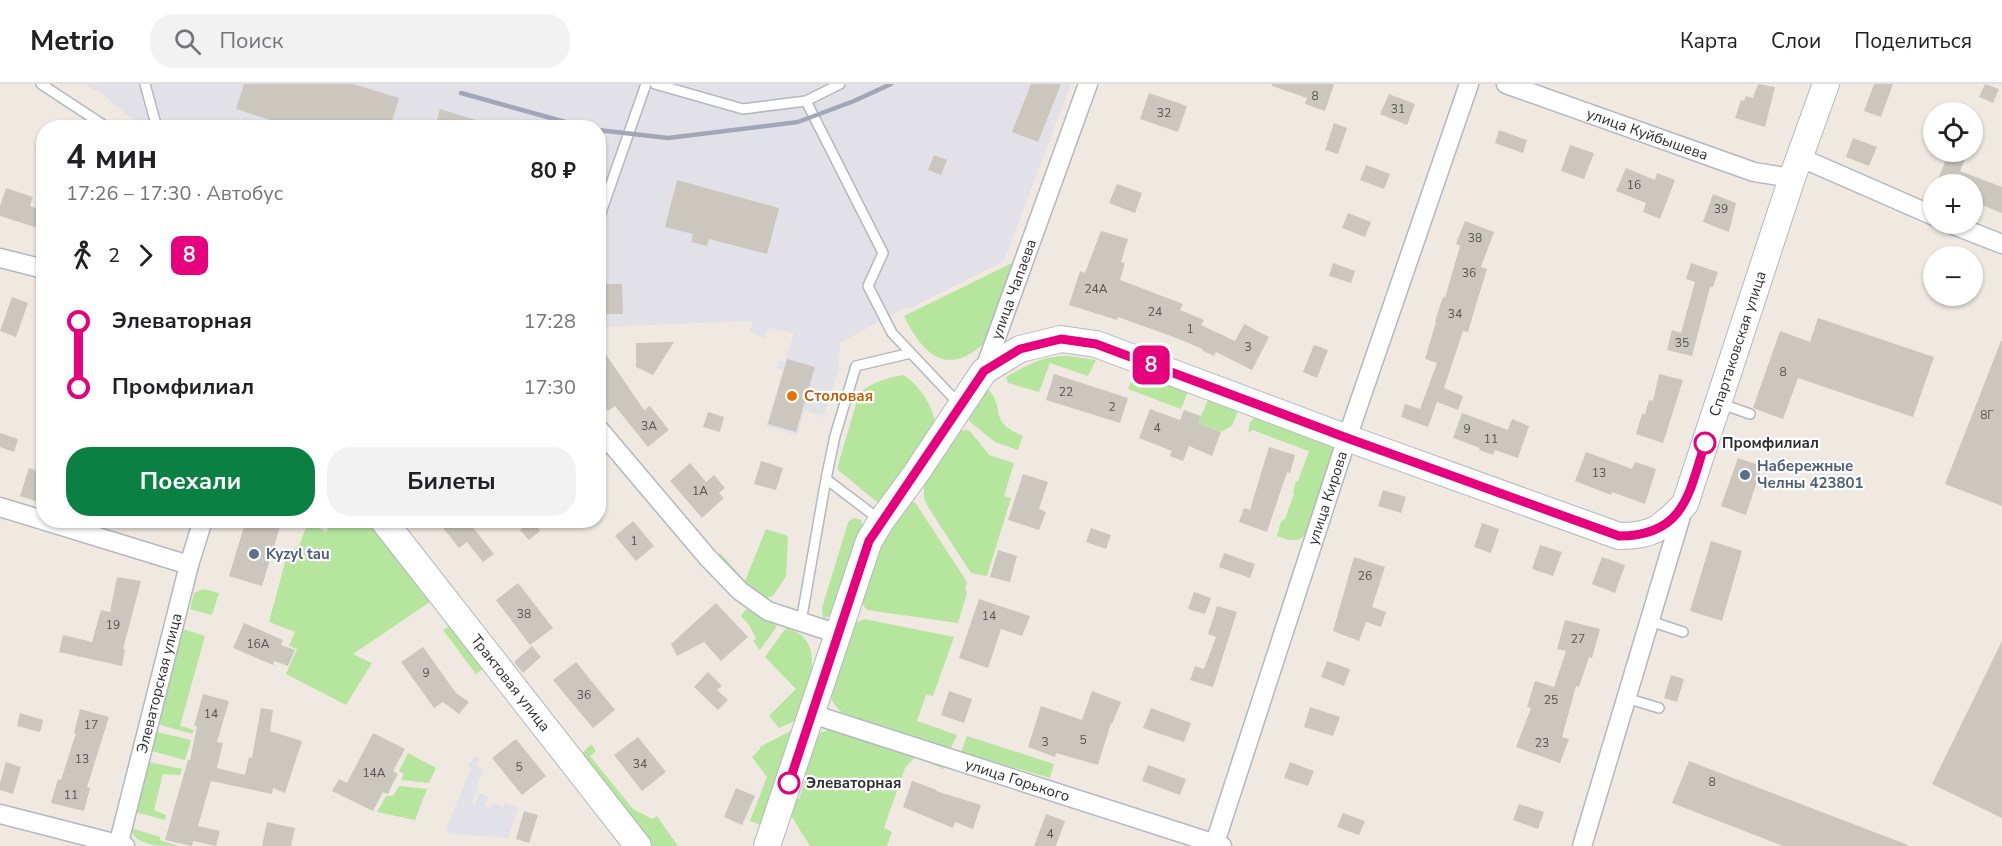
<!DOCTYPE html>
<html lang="ru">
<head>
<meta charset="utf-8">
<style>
	:root { --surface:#fff; --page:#f2f2f2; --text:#202124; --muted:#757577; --line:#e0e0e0; --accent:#0b8043 }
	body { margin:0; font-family:"Nunito Sans",sans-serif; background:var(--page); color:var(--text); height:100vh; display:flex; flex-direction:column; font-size:22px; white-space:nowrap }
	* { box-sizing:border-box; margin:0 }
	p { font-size:20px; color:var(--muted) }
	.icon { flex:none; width:33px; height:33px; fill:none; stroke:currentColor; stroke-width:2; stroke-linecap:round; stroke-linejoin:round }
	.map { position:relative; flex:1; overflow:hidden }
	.side { position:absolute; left:36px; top:36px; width:570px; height:408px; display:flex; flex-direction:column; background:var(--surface); border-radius:24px; box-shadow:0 2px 4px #0004 }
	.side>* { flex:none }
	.badge { padding:0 12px; border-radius:9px; font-size:21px; line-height:39px }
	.controls { position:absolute; left:1923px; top:18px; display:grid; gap:12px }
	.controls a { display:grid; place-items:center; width:60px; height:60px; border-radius:50%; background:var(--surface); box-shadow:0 2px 4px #0004; font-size:30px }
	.map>.badge { position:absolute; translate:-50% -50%; box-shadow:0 0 0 3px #fff }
	.legs { display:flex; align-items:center; gap:9px; height:66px; padding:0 30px; font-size:20px }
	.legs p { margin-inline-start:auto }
	.headline { display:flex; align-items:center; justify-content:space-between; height:102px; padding:0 30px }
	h1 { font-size:33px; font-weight:700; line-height:45px }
	.button { display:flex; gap:12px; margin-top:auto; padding:12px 30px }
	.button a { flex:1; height:69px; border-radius:24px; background:var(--accent); color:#fff; font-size:24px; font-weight:700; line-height:69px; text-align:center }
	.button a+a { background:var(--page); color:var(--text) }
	ul { padding:0 30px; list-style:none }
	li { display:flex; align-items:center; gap:21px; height:66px; font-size:22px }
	li i { display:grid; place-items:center; width:9px; height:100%; margin:0 8px; background:currentColor }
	li i::after { content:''; width:15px; height:15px; margin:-8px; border:4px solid; border-radius:50%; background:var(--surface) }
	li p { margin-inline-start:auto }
	li:first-child i { background:linear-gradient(#0000 50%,currentColor 0) }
	li:last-child i { background:linear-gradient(currentColor 50%,#0000 0) }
	header { display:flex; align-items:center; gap:36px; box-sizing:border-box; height:84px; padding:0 30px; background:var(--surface); border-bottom:2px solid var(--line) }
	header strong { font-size:28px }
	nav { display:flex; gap:33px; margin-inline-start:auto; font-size:21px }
	.search { width:420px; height:54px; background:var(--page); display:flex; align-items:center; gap:15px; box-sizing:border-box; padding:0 21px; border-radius:24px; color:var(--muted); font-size:22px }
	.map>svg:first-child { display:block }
	.industrial { fill:#e3e1e8 }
	.green { fill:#b6e59e }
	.building { fill:#cbc7bf }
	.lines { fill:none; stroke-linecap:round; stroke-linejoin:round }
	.lane-casing { stroke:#b4b7c1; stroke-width:12 }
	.street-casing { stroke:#b4b7c1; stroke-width:21 }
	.secondary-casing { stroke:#b4b7c1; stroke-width:28 }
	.lane { stroke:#fff; stroke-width:9 }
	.street { stroke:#fff; stroke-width:18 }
	.secondary { stroke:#fff; stroke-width:26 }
	.rail { stroke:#a3a6b8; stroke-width:4.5 }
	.line-1-casing { stroke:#fff; stroke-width:14 }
	.line-1 { stroke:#e6007e; stroke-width:9 }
	.food-dot { fill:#e8710a; stroke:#fff; stroke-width:2 }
	.stop-1-dot { fill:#fff; stroke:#e6007e; stroke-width:3 }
	.service-dot { fill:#5c6f8a; stroke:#fff; stroke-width:2 }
	.labels { text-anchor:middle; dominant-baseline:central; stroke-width:4.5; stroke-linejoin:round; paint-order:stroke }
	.number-label { font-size:12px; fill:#555452 }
	.street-label { font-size:15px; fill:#2e2e2e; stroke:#fff }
	.food-label { font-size:15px; font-weight:bold; fill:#c56008; stroke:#fff; text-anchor:start }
	.stop-label { font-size:15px; font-weight:bold; fill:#2e2e2e; stroke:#fff; text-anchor:start }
	.service-label { font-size:15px; font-weight:bold; fill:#4e5e75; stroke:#fff; text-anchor:start }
</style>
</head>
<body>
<header>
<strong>Metrio</strong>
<div class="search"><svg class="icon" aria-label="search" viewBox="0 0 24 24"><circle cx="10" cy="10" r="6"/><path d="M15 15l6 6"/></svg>Поиск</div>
<nav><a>Карта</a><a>Слои</a><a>Поделиться</a></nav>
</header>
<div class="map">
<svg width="2002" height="762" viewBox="0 0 2002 762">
	<rect width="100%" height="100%" fill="#efe9e1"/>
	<path class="industrial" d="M85,0H1071L1004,177L910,224H904L840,259L839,285L823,333L805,326L797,351L766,342L783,287L776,284L779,277L785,278L794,249L769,244L764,254L750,248L753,237L599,243L598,44L142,43L102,10Z
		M474,672L480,675L476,682L483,685L472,720L475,721L479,709L489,713L484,722L490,724L494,719L500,721V723L503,724L505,718L518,724L508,755L498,753L451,750L446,745L471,684L468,682Z"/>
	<path class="green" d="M1014,178C1006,202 1000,228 990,250C985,260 976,267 966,272C935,287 916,256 904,232Z
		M1068,272L1096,276L1088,292L1050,279L1039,308L1008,299L1006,293C1027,281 1044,271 1068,272Z
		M1135,288L1189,305L1181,325L1128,305Z
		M903,291C919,300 933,322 935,339L886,415L877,418L838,386V381L859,310C871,298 887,294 903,291Z
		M989,306C1006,326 987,337 1023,352L1018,366L995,358L969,337L968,333L984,307Z
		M1209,314L1239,325L1232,342L1221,348L1198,339Z
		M1255,333L1332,360L1333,370L1306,450C1297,460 1288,456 1277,452L1281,437L1285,435L1294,410L1293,408L1296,397H1298L1309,367L1252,346L1248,349L1250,338Z
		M966,346L970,347L989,371L1014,379L1004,412L1011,414L987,492L971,489L928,423L924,414V400L957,347Z
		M915,418L967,498L965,505L967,509L958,539L867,526L859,516L878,461L909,419Z
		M855,434L861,436L864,446L834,529L823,535L822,524L847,442L849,437Z
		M308,437L326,448L333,437H369L430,518L353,570L372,579L346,621L286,590L297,565L289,562L295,548L269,538L287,471L300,460Z
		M766,445L788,452L786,492L773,512L762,515L715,473L720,469L745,497Z
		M203,505L219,509L212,531L190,525L194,509Z
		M746,525L777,542L760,566L753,557L756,554L749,541L741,532Z
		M864,535L954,553L933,612L926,611L917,637L957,651L951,664L843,629C838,625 833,620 831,614C826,597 845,558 851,541Z
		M450,541L484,584L476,590L443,546Z
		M786,544C792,547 799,548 803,553C823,572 804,614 797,636L779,644L769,632L796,605L765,573Z
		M183,545L205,552L180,642L194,646L192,650L157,640Z
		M833,644L945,680L944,685L915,673L905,684L884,744L892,748L887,762H810L790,730L796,715H799L806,692L802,690L817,650Z
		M794,645L762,741L750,737L767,693L752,673L760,665V663Z
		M157,648L191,656L185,676L152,667L153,657Z
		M967,652L1054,680L1050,694L961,668Z
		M591,660L596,667L590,672L633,725L652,735L657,732L678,762H648L579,672Z
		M408,669L436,684L429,699L401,696L404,690L399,687Z
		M148,678L182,685L180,691L163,690L154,726L166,731L165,736L135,728Z
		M399,702L427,705L415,736L377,728L386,712H393Z
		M131,744L160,753V756L178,762C159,762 134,762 131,744Z"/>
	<path class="building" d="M244,0H353L399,14L390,44H295L236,25Z
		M1031,0H1061L1038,58L1012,48Z
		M1272,0H1334L1325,27L1305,20L1307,14L1272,2Z
		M1758,0L1775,3L1765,43L1735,34L1741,16L1744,17L1746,12L1753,14Z
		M1874,0H1893L1881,33L1864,27Z
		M1985,0L1999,5L1993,19L1979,13Z
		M1149,9L1187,22L1178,48L1140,35Z
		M1389,10L1415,20L1407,41L1380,30Z
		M440,25L489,40V44H435Z
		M1334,39L1347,44L1338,70L1325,66Z
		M1499,46L1527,56L1523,69L1495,59Z
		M1853,54L1877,63L1869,82L1846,73Z
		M1570,61L1594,69L1584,95L1561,87Z
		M1949,68H1968L1960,87L2002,103V129L1972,117V100H1936Z
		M934,71L947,76L941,91L928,86Z
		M1366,81L1390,90L1384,105L1360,96Z
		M1626,84L1655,96L1657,89L1675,96L1660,135L1643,128L1646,119L1616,107Z
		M677,96L779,124L767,170L709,155L707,162L691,158L693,150L665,143Z
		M1117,100L1142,109L1135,129L1109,119Z
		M6,104L33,113L30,122L44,127V146L0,132V122Z
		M1713,110L1736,119L1729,148L1703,138Z
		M1348,129L1371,138L1365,153L1342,144Z
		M1465,137L1494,148L1481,183L1487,185L1475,224L1468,248L1463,247L1444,304L1463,312L1458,326L1437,318L1428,343L1401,333L1405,320L1420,325L1437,279L1425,275L1436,238L1435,237L1443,213L1445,214L1460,162L1456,160Z
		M1101,147L1128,155L1121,178L1125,179L1120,196L1183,220L1180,226L1204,236L1201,241L1235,257L1244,240L1269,253L1252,286L1216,268L1214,272L1202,266L1203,265L1171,252L1118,233L1117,236L1069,221L1080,187L1085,189Z
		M1333,179L1355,187L1351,199L1329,192Z
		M1691,179L1718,188L1713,203H1710L1692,272L1667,266L1672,246L1681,249L1695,198L1686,195Z
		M598,200H622L623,230H598Z
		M12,213L28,219L16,253L0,247Z
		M1818,234L1934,273L1913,333L1798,294L1783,335L1753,324L1780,247L1810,258Z
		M2001,257H2002V422L1945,400Z
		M674,258L653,291L636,283V259Z
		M598,259L644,326L650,322L669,346L648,363L615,322L608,327L598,312Z
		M1314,261L1328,266L1317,294L1303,288Z
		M787,275L815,283L796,348L768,340Z
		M1054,290L1128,314L1120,339L1046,316Z
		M1659,290L1683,296L1663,359L1636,350L1642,330H1645L1649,316L1653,317Z
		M1150,325L1180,336L1184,326L1201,332L1198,339L1221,348L1212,372L1189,362L1183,377L1170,372L1172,367L1139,354Z
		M708,328L724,333L720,348L703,343Z
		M1462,329L1508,346L1512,335L1529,342L1518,374L1495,366L1493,371L1479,366L1480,364L1453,354Z
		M0,349L18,355L14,368L0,363Z
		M1269,363L1295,371L1290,389L1287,388L1267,448L1239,438L1244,424L1250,426Z
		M1586,368L1632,385L1635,378L1656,385L1645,420L1612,408L1611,411L1575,397Z
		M1738,374L1762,382L1746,431L1721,422Z
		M761,377L783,384L776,406L754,400Z
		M690,379L706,398L714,391L725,404L719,409L724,414L702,434L670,397Z
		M29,384L44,389V411L41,419L20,412Z
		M1023,390L1048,398L1039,425L1046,428L1039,446L1008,436Z
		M1383,406L1406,413L1401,429L1378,422Z
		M246,436H282L262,502L229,492Z
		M437,436H467L494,470L483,478L467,458L459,464Z
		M532,436L540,447L529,456L520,446Z
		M633,437L654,462L636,477L615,452Z
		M1482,439L1499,445L1491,469L1474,463Z
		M1091,444L1111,451L1106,465L1086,458Z
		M1711,457L1742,467L1722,537L1690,527Z
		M1540,461L1562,468L1553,492L1532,485Z
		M998,466L1017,472L1010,498L990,493Z
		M1224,469L1255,480L1250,494L1219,483Z
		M1354,473L1385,483L1372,523L1386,528L1381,543L1366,538L1359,557L1333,547Z
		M1602,473L1625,481L1615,509L1592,500Z
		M117,493L141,497L123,565H125L122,582L59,568L63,551L92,558L101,526L110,528Z
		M518,499L553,544L530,561L496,516Z
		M1194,508L1211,514L1205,530L1188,525Z
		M979,515L1030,532L1022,552L1001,545L988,584L959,574Z
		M716,519L748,553L721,577L704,558L677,572L671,560Z
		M1217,522L1237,528L1213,603L1190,596L1195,582L1204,585L1216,553L1208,550Z
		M1565,536L1600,545L1592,574L1589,573L1579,603L1576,602L1562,653L1569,655L1560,679L1516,663L1531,624L1527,623L1535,597L1554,603L1566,567L1557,565Z
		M244,539L283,556L281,561L295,566L288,582L274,577L273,581L233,564Z
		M2002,557V734L1932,700Z
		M532,562L541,573L523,589L514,578Z
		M423,563L456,609L469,618L459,630L443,618L434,624L401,578Z
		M1327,577L1350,585L1344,602L1321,593Z
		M576,578L615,626L593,644L553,596Z
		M708,588L722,602L717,606L728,616L718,626L694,603Z
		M1671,591L1684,595L1677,618L1664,614Z
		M949,607L972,615L964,639L941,631Z
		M1092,607L1121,618L1112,640L1111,639L1098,681L1056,669L1055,673L1028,663L1041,622L1082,636Z
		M203,610L229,617L217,658L223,659L217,684L245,691L249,673L252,674L261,624L273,626L270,647L302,657L285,709L273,704L272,710L211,697L198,742L220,747L216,762L193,757L192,762L165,756L188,676H190L197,642H194Z
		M1310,623L1340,633L1333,652L1304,643Z
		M1151,624L1191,639L1184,658L1143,644Z
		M80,625L109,633L87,703L90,704L84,727L51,719L58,695L61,696L76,649H74Z
		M20,629L43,636L40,648L17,642Z
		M373,649L405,665L393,687L398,690L393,699L388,710L383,708L373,727L332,707L339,695L347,699Z
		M638,653L666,688L642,707L614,671Z
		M516,655L546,692L522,711L492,674Z
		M1689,677L1908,761V762H1783L1672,719Z
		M6,678L21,683L13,710L0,706V699Z
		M1290,678L1314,687L1308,702L1284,694Z
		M1148,681L1186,695L1180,711L1142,697Z
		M912,697L937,706L936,707L981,721L973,745L955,738L953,744L903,723Z
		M736,704L755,712L742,741L724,733Z
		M1519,720L1544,728L1538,745L1513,736Z
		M524,727L538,731L529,759L516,755Z
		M1343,729L1365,737L1359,751L1337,743Z
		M1046,730L1065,737L1056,762H1034Z
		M267,738L295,744L291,762H262Z"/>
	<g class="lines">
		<g class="lane-casing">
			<path id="lane" d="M41,0L108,44
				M145,0L157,44
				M655,0L743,25L806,17L883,169L868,202L892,249L960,321
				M806,17L840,0
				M598,137L646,0
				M1719,319L1750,330
				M880,436L826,395L835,352L856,282L911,269
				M1650,537L1683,548
				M801,538L826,395
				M1626,614L1659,624"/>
		</g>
		<g class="street-casing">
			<g id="street">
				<path id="s1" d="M1506,0L1754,88L1792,94"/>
				<path d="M1799,73L1934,132"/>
				<path d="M1951,140L2002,160"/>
				<path d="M0,174L44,185"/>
				<path id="s2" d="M984,287L1088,0"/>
				<path d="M598,344L708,474L740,507L768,527L838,550"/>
				<path d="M0,423L189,481"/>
				<path id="s3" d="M812,630L1222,762"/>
				<path d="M0,730L125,762"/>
				<path id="s4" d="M118,762L189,481L203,436"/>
				<path id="s5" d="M1214,762L1347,354L1469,0"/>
				<path d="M1582,762L1684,422"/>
			</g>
		</g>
		<g class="secondary-casing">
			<g id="secondary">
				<path id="s6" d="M383,436L638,762"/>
				<path id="s7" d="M767,762L869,457L881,437L915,391L984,287L1020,265L1061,255L1096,260L1347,354L1619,452C1654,452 1661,444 1685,420L1792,94L1826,0"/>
			</g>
		</g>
		<use href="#lane" class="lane"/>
		<use href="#street" class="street"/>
		<use href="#secondary" class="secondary"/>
		<path class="rail" d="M461,9L587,44
			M598,46L668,54L798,38L854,17L891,0"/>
	</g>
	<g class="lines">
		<g class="line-1-casing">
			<path id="line-1" d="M789,699L869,457L984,287L1020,265L1061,255L1096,260L1347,354L1619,452C1684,452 1689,410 1705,359"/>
		</g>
		<use href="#line-1" class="line-1"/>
	</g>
	<circle class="food-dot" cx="792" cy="312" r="6"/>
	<g class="stop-1-dot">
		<circle cx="1705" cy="359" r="10"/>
		<circle cx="789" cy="699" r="10"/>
	</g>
	<g class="service-dot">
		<circle cx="1745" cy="391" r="6"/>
		<circle cx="254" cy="470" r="6"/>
	</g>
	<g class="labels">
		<g class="number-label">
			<text x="1315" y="12">8</text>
			<text x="1398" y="25">31</text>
			<text x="1164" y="29">32</text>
			<text x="1634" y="101">16</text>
			<text x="1721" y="125">39</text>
			<text x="1475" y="154">38</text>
			<text x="1469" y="189">36</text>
			<text x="1096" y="205">24А</text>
			<text x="1155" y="228">24</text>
			<text x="1455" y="230">34</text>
			<text x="1190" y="245">1</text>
			<text x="1682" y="259">35</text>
			<text x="1248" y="263">3</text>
			<text x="1783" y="288">8</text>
			<text x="1066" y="308">22</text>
			<text x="1112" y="323">2</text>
			<text x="1987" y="331">8Г</text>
			<text x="649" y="342">3А</text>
			<text x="1157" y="344">4</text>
			<text x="1467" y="345">9</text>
			<text x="1491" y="355">11</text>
			<text x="1599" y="389">13</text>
			<text x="700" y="407">1А</text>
			<text x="634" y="457">1</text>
			<text x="1365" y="492">26</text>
			<text x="524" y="530">38</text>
			<text x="989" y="532">14</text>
			<text x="113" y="541">19</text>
			<text x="1578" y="555">27</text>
			<text x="258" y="560">16А</text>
			<text x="426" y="589">9</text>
			<text x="584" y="611">36</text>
			<text x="1551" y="616">25</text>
			<text x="211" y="630">14</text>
			<text x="91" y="641">17</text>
			<text x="1083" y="656">5</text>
			<text x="1045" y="658">3</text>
			<text x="1542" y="659">23</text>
			<text x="82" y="675">13</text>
			<text x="640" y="680">34</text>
			<text x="519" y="683">5</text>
			<text x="374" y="689">14А</text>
			<text x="1712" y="698">8</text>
			<text x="71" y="711">11</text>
			<text x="1050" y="750">4</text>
		</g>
		<g class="street-label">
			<text stroke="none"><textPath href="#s1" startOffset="150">улица Куйбышева</textPath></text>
			<text stroke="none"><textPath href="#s2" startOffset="87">улица Чапаева</textPath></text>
			<text stroke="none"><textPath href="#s7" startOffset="1449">Спартаковская улица</textPath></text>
			<text stroke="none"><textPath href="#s5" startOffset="366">улица Кирова</textPath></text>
			<text stroke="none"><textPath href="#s4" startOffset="168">Элеваторская улица</textPath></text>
			<text stroke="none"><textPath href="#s6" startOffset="207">Трактовая улица</textPath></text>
			<text stroke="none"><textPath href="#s3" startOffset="216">улица Горького</textPath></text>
		</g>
		<g class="food-label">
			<text x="804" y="312">Столовая</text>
		</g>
		<g class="stop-label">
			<text x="1722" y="359">Промфилиал</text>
			<text x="806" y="699">Элеваторная</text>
		</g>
		<g class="service-label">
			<text x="1757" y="382">Набережные<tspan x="1757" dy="17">Челны 423801</tspan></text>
			<text x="266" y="470">Kyzyl tau</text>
		</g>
	</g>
</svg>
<div class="controls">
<a><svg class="icon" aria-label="locate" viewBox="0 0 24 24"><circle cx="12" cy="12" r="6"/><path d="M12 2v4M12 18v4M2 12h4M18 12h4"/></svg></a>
<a>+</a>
<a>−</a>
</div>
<b class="badge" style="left:1151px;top:281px;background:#e6007e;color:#fff">8</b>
<section class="side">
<div class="headline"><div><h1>4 мин</h1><p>17:26 – 17:30 · Автобус</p></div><b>80 ₽</b></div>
<div class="legs"><svg class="icon" aria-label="walk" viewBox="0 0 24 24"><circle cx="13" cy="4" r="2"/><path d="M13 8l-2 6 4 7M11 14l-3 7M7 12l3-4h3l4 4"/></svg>2<svg class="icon" aria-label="forward" viewBox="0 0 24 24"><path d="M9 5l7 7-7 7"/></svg><b class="badge" style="background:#e6007e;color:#fff">8</b></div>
<ul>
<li><i style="color:#e6007e"></i><b>Элеваторная</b><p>17:28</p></li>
<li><i style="color:#e6007e"></i><b>Промфилиал</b><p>17:30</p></li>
</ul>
<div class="button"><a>Поехали</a><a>Билеты</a></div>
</section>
</div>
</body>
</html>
